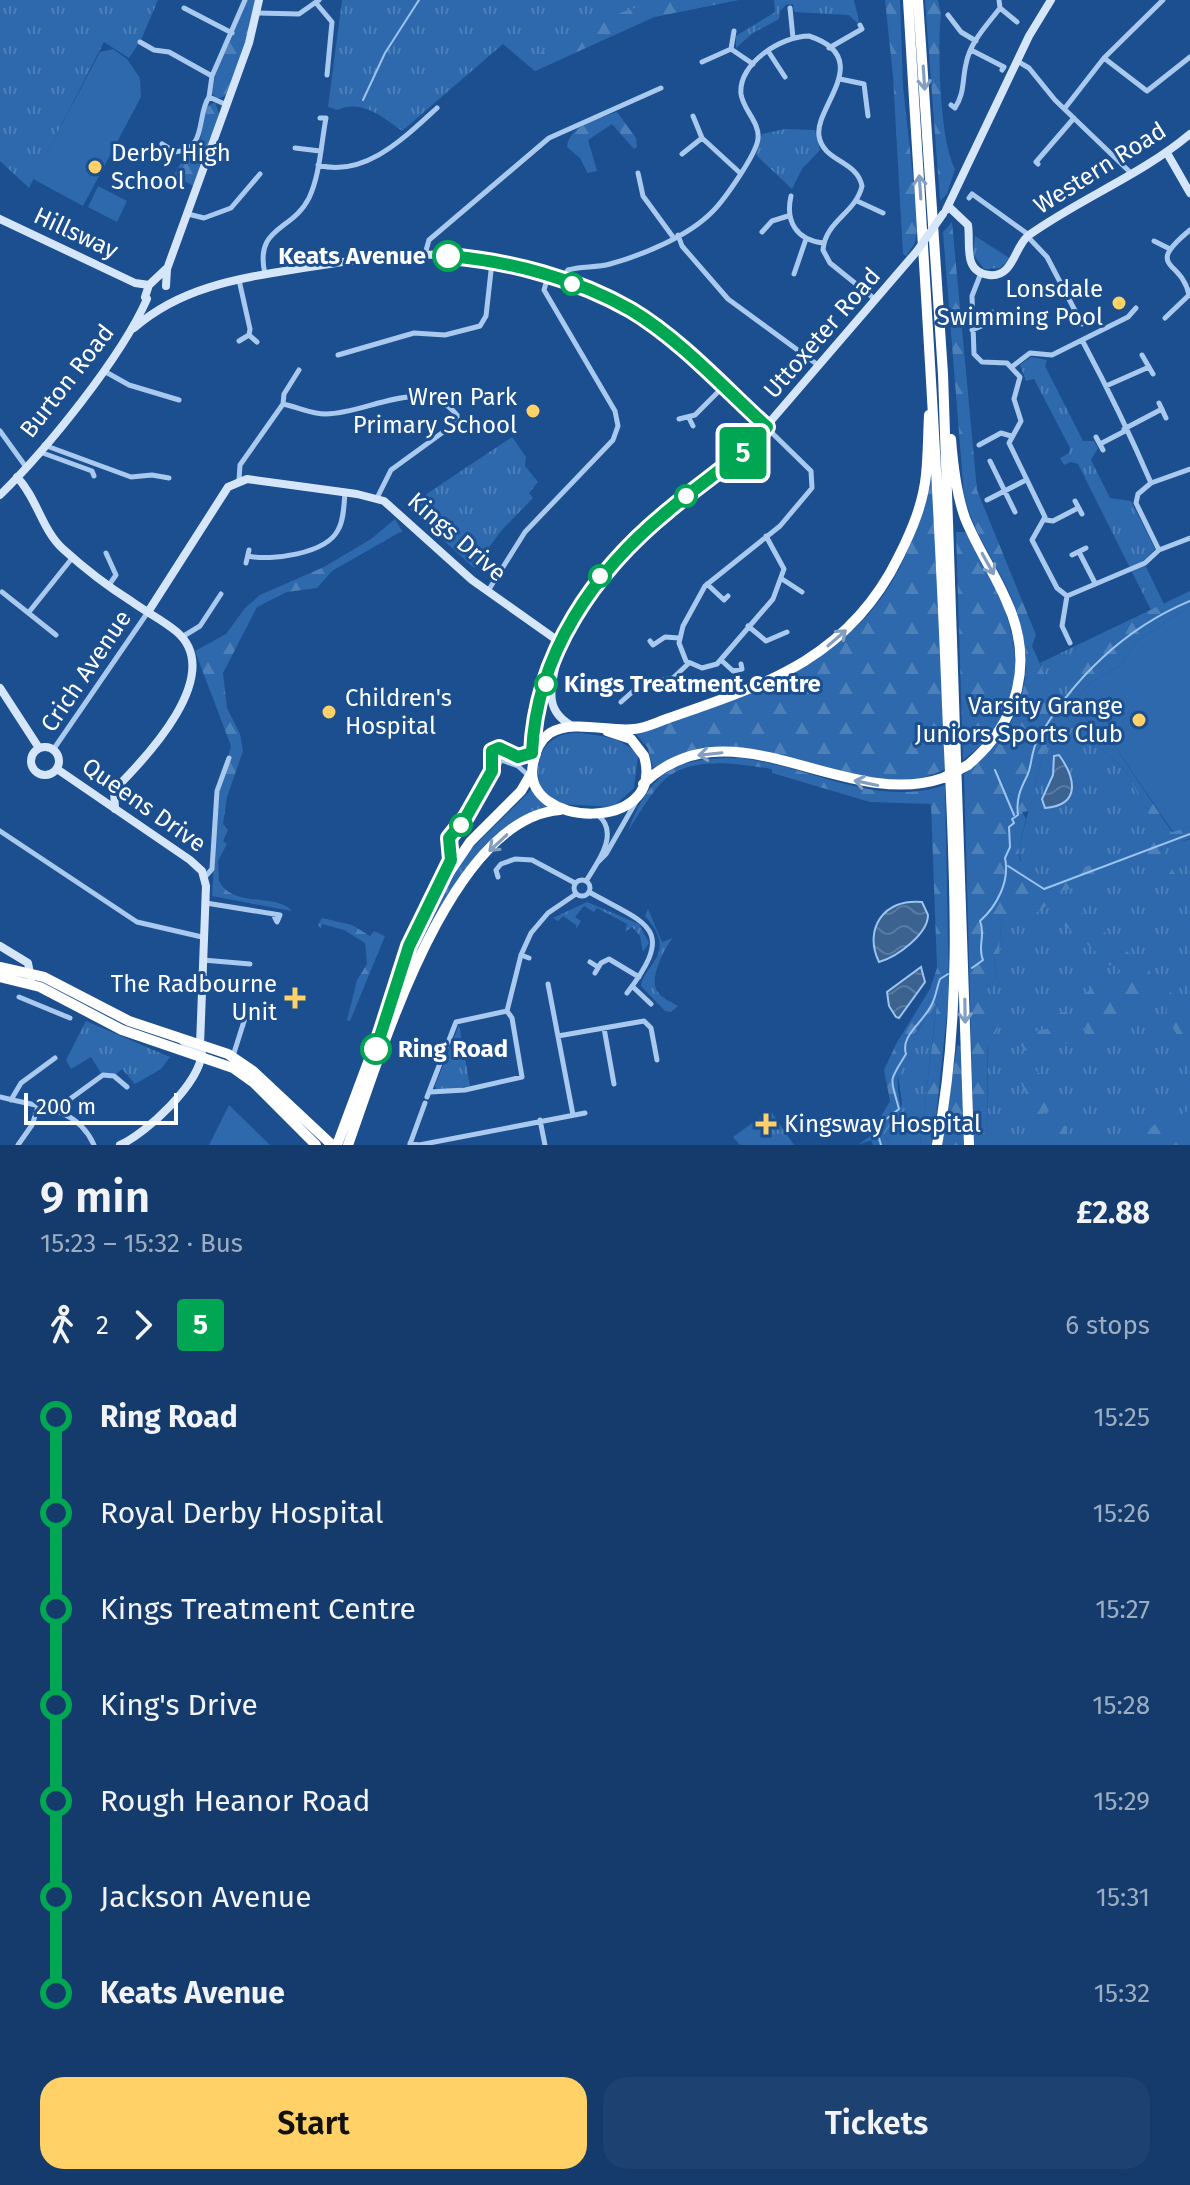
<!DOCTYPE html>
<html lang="en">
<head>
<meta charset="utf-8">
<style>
	:root { --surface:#143b6b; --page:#1d4271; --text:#f1f3f6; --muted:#9dadc1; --accent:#ffd166 }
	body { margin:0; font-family:"Fira Sans",sans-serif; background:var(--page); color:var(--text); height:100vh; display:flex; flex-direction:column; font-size:30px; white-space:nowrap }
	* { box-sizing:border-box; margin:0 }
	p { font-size:26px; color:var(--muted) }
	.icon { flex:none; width:44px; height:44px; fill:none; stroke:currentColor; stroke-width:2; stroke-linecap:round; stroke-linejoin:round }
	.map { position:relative; height:1145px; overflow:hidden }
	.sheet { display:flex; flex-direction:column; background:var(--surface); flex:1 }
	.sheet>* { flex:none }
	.badge { padding:0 16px; border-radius:6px; font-size:28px; line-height:52px }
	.scale { position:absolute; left:24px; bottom:20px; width:154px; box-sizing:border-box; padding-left:8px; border:4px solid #fff; border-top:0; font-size:22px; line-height:28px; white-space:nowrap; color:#fff; -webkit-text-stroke:6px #1b4f8f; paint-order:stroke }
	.map>.badge { position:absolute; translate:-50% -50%; box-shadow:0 0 0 4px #fff }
	.legs { display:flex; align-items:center; gap:12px; height:88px; padding:0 40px; font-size:26px }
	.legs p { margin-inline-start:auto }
	.headline { display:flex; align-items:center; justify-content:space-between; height:136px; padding:0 40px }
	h1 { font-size:44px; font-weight:600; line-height:60px }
	.button { display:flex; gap:16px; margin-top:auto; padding:16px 40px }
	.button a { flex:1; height:92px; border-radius:24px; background:var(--accent); color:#111; font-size:32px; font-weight:600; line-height:92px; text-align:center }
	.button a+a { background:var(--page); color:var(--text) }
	ul { padding:0 40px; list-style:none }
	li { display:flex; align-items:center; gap:28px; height:96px; font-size:30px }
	li i { display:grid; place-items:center; width:12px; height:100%; margin:0 10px; background:currentColor }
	li i::after { content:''; width:20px; height:20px; margin:-10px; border:6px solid; border-radius:50%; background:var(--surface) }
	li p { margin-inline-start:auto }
	li:first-child i { background:linear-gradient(#0000 50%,currentColor 0) }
	li:last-child i { background:linear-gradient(currentColor 50%,#0000 0) }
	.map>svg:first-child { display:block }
	.grass { fill:url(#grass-tufts) }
	.forest { fill:url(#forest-firs); fill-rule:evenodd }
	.garden { fill:#2e69ad }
	.water { fill:url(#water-waves); stroke:#9cc4f0; stroke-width:2 }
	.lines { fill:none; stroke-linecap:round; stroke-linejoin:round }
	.stream { stroke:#9cc4f0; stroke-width:2 }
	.street { stroke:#a9c9ee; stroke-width:5 }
	.secondary { stroke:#d6e6fa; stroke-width:8 }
	.highway { stroke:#fff; stroke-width:10 }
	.secondary-bridge { stroke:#d6e6fa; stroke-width:8 }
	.highway-bridge { stroke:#fff; stroke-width:10 }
	.oneway { stroke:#829ec1 }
	.line-1-casing { stroke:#fff; stroke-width:18 }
	.line-1 { stroke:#00a651; stroke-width:12 }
	.poi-dot { fill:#ffd166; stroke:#1b4f8f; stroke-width:3 }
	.stop-1-dot { fill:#fff; stroke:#00a651; stroke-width:4 }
	.labels { text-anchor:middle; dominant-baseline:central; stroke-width:6; stroke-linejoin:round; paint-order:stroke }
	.poi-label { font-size:24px; fill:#fff; stroke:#1b4f8f; text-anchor:end }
	.street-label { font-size:24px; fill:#fff; stroke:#1b4f8f }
	.stop-label { font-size:24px; font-weight:bold; fill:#fff; stroke:#1b4f8f; text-anchor:start }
</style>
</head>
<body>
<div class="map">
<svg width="1190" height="1145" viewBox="0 0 1190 1145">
	<defs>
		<pattern id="grass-tufts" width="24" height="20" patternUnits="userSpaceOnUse" patternTransform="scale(2)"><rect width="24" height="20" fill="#2e69ad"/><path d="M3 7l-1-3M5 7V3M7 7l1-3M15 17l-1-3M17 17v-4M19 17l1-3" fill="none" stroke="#4d80b9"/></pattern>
		<pattern id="forest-firs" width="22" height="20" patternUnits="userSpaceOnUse" patternTransform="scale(2)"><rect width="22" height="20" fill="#2e69ad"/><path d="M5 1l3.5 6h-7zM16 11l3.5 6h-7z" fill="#4d80b9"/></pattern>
		<pattern id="water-waves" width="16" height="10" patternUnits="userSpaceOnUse" patternTransform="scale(2)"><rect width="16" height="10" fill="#3c6290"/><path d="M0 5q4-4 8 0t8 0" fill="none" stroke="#597aa1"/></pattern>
	</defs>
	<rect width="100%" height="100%" fill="#1b4f8f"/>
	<path class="grass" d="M0,0H158L141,40L129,58L104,42L29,188L0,161Z
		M342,0H736L654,17L535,71L503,44L402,131C383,117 361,99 338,110L328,107Z
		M774,0H854L859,21L857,23L849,15L794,12L793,4L786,5L780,11L779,19L753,33L736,48V36L775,12Z
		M785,129L815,130L820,150L802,169L792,189L756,155L762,134Z
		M975,236L1011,259L1000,268L984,269L973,254Z
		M1031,357L1047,360L1045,366L1083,441H1094L1098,448L1091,460L1110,498L1131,501L1155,549L1143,561L1164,604L1151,610L1078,464L1071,462L1064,465L1060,458L1069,453L1070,448L1034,379L1026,381L1020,365Z
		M512,437L526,457L525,466L538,482L529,493L533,498L501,531L474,568L407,507Z
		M1075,646L1081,684L1061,709L1047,712V680L1040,663Z
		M1065,716L1125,770L1167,846L1190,839V1118L1142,1145H988L987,987L997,977L994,960L999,953L1002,916L1040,911L1018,852L1042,758Z
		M578,733C601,736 623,736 638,756L634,788L613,807L561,804L542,791C530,761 545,732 578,733Z
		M532,789L548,807L518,820L451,893L421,944L396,1005L422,924L459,861Z
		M587,902L639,924L649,943L643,952L640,936L632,927L625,932L627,924L597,908L594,912L584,906L575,917L581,921L576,929V925L563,916L558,921L553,918Z
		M648,909L662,942L673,938C664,948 649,980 657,991C661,998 672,1002 678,1006L671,1012L665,1011L641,986C644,963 679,954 645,916Z
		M937,1001L920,1145H890L885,1133L902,1104L898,1074L909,1043L898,1040L901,1036L915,1035Z
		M86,1021L170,1057L161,1069L135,1084L122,1069L116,1074L101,1073L91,1057L71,1069L66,1060Z
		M459,1025L470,1086L438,1091L435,1086Z
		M770,1110L794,1145H740L733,1137Z"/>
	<path class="forest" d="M247,0H256L245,45L225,96L217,99L212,93L215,76Z
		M657,0H739L654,17L535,71L514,53L521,49L534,57L606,18Z
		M885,0H900L903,86L918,223L915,243L906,256L903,254L893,76Z
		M925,0H938L941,14C937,49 940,142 955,169L947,194L940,201Z
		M215,102L219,114L193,186L174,175L186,154L200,140L207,107Z
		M617,112L636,138L637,147L634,149L612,124L588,140L597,171L588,173L580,158L567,147C569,125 599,119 617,112Z
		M952,222L977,490L1036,635L1032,646L1047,680V712L1062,708L1080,684L1075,646L1190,591V606L1136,642L1121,665L1093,681L1070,705L1108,736L1172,832L1190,826V838L1163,849V860L1190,890V905L1147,854L1092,884L1057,892L1150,971L1151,978L1167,987L1190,1020V1056L1166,1017L1168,1005L1155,993L1143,1011L1118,1020L1093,1046L1087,1038L1081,999L1093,986L1122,989L1126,985L1122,972L1115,965H1102L1100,955L1064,925L1065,917L1052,899L1055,891L1049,883L1048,904L1040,911L1002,917L999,953L994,960L997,977L987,987L990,1002L1001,1013L997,1031L987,1046L988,1145H974L964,774C1029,726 1041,662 1008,590C993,558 972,530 964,495L943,232ZM1066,717L1125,770L1159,833L1150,842L1049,881L1020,860L1018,852L1026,819L1022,812L1029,811L1042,758Z
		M933,465L945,769C856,815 760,706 653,768L648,748L635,733C747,697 865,665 911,542C920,517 927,491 933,465Z
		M395,519L402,531L332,571L317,588L287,592L257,607L223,673L227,708L240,734L243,751L227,797L223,824L228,830L223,841L227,844L218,861L219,881C234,909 274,892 292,911L212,896L219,794L231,746L195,651L226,634L245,608L260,595L324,567L371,539Z
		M956,532H965C1012,605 1050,698 963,760Z
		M739,758C809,765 875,809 945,785L949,994L933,1145H920L937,1003L914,1035L901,1036L930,989L937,968L931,804L870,802L772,773V769C739,764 692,755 664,780C650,794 639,814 628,831C650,771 677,757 739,758Z
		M322,918L352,925L370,936L374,931L385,936L350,1021L347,1020L357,980L367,964L365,943L344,930L322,924L321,928L318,925Z
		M1065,1012L1078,1022L1071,1042L1034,1052L1024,1050L1021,1045L1024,1035L1016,1030L1018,1027L1037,1031L1047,1029L1057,1014Z
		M898,1040L909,1043L912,1054L898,1074C895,1108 911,1102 885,1133L890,1145H873L871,1140L858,1145L869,1137L890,1101L884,1070Z
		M957,1045L962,1047L965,1145H942Z
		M995,1054L1011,1055L1033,1068L1044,1077L1056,1100L1052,1109L1041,1115L1048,1124L1064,1123L1069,1145H1049L1020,1081Z
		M1190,1110V1145H1133L1154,1125Z"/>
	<path class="garden" d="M113,49L127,59L140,78L141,97L83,206L33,179L100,52Z
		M98,186L127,201L117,222L88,207Z
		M1190,606V826L1173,832L1108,736L1070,705L1093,681L1121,665L1136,642Z
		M229,1105L230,1106L270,1145H209Z"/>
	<path class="water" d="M1059,755C1075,777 1082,805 1045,808L1042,799L1053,775L1054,756Z
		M922,902L928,915C928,934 897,957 879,962C863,929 884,898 922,902Z
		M921,967L925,982L899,1018L896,1017L889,1006L887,992Z"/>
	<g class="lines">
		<path class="stream" d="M363,100L385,53L419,0
			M995,770L1014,815
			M1008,866L1044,889L1190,834
			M972,968L983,960C977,947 986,935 980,921C997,906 1010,881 1005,858L1010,847L1009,827L1014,823L1012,819L1018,815C1016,799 1020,790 1027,776C1032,766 1031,752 1037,741C1071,680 1125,628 1190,601
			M881,1145L876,1127L899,1109C890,1075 888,1084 906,1054C900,1035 924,1022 932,1004C936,996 937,987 940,979L948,974"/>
		<path class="street" d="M316,3L332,22L327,75
			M184,8L232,33
			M790,8L793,38
			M1000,8L1017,22
			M258,13L299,14L319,0
			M948,15L961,32L976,41
			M140,42L154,50L169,52L212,76
			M829,48L862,29L860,25
			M731,49L734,31
			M971,50L1004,67L1002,70
			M768,51L785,77
			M1104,58L1147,91L1190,57
			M1017,61L1029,68L1055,100L1132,174
			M702,62L731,49L753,64
			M840,79L864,84L868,116
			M209,97L212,76L245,0
			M209,97L227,105
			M951,105L955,108C965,92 962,81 966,64C970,42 987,25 1000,8L999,0
			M1065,108L1104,58L1163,0
			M693,116L702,138
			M162,144L175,152C208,149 196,116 209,97
			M295,148L320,151
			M682,154L702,138L739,172
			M1038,164L1036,162L1074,118
			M318,165C365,178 405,137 437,108
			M638,173L643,196L673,237
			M791,196C785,222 797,240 823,243
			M969,198L972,194L1029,235
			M857,201L883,213
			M188,214L204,218L231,208L260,174
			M762,232L772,221L788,216
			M678,235L682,246L728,299L818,365
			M1028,237L1047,257L1082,324
			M1154,241L1168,248
			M425,254L429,240L549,138L661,88
			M981,273L972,296L974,354L982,362L1007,363L1020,377L1014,399L1021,421L1009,443L1045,517L1032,540L1057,588L1067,596
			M265,274C254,226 292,232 309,198C320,175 321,144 326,118H320
			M794,274L806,239
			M562,278L568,270C581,266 596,268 610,264C643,255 689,236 713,211C724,200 756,155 758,139C760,122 743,110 741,94C738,63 782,36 809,36C876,58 814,107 819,136C823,162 857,160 862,186C856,213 825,221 823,250L830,263L876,300
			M992,312L996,321
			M1165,318L1189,295C1182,259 1143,269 1190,230
			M972,330L1003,317
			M249,335L257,342
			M1082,340C1107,387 1130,434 1151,483L1138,494L1136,503L1159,550
			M239,341L249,335L250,329L239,280
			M338,355L414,333L445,335L480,326L486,316L492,262
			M1142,355L1153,374
			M1013,366L1030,353L1052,355L1128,317L1136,308
			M104,371L129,385L179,400
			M1106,386L1149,367
			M1159,403L1166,418
			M283,404L284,394L299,370
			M689,418L693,426
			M679,419L695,415L723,387
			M1124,429L1162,409
			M0,431L26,467
			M1096,437L1103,450
			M1100,444L1125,431
			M44,445L131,477L152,475L169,478
			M979,445L1001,433L1011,436
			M40,452L92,471L94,476
			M990,461L1015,512
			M239,480L240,465L283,404C298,407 311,414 326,414C368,414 423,374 457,415V422L391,470L377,498
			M1151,483L1190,469
			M987,500L1026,480
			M1075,501L1082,514
			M1046,520L1053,521L1078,508
			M766,536L784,569L773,599L717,664L702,668L686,661L679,643L683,626L705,586L780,526L812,488L811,471L767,428
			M1079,552L1095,583
			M106,553L116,575L109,585
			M1072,555L1086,548
			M248,556C271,561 326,554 338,530C344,520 344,504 345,492
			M246,563L249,550
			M782,579L802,592
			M707,584L724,600L728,596
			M488,591L525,532L613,440L618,426L615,411L544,290L548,276
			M2,592L56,635
			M1067,596L1145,563L1159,550L1190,538
			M1067,596L1062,626L1070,643
			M29,612L73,557
			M748,626L766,641L787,632
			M182,637L200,626L221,594
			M650,641L653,645L665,637L679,638
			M721,660L733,671L742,669L741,664
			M621,702L640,685L673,678L689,663
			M53,750L148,612
			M505,754L499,764L490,758L496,749L518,757L533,752
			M504,761L518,766L529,776
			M0,831L137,922L202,937
			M597,863L606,854L637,800
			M205,877L212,869L217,791L229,758
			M498,877L496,870L501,864L515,859L532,860L575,883
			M574 888a8 8 0 1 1 16 0a8 8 0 1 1-16 0Z
			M586,881C598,862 620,833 598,815
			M589,892C646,924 678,927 627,993
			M206,903L280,915
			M273,914L277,922L280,915
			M521,955L529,958
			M203,960L250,964
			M590,962L598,967
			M595,973L601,963L609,959L639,977
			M548,984L573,1115
			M632,986L651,1004
			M19,997L70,1018
			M604,1028L614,1084
			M558,1036L644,1021L651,1028L657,1060
			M233,1056L246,1015
			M430,1092L465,1090L522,1077L512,1018L507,1011L521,955L531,933L548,913L576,894
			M0,1097C37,1107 77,1106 94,1145
			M427,1097L456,1022L507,1011
			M11,1100L21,1083L55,1058
			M62,1112L70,1099L103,1075L114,1076L127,1087
			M540,1120L545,1145
			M410,1143L419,1145L585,1113
			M410,1144L425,1103
			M18,1145L32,1125L38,1107"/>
		<path class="secondary" d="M1167,153L1190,193
			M948,206L968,225C971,243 962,272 989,275C1014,278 1014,246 1029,235C1081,198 1141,175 1190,134
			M946,210L1029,36L1051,0
			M0,219L135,283L149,285
			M166,286L167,269L249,43L259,0
			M145,297L149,285L166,269
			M134,328C182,286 241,278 303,268C335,264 367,257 399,255C475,251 568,270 633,312C682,343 724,388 767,427
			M17,477C37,498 42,530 63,549C84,568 107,586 131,601C146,612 163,620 177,632C226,675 145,759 114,790L115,809
			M0,495C47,449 121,358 147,299
			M148,612L228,487L247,479L357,494L384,501L472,580L561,643
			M556,664C550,692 545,712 574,727
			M0,688L39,748
			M31 761a14 14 0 1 1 28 0a14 14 0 1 1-28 0Z
			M533,760L535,728L553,660L571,622L596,581L654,522L744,452L917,251
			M57,769L190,860L202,871L206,886L200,1045
			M0,946L28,963L31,979
			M120,1145C147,1133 199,1084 202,1053L183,1041"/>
		<path class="highway" d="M908,0C922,235 938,470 947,705C953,851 965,1001 937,1145
			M918,0L943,374L969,1145
			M951,439C953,465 956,493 965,518C976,546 994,572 1006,600C1035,661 1019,722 968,765
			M607,731L631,739L644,756C667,834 520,829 533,764C535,752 540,740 550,733C573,719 608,732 634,729C646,728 657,722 669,718C768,684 850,657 899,556C912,530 923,504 926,475C928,456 928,435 929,415
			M643,784C731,699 843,812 943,778
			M0,967L44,977L129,1021L228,1054L253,1071L332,1145
			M0,977L40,987L122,1030L233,1068L254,1083L316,1145
			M337,1145L426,907L470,842L521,791L532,772
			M348,1145C380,1057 449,818 560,810"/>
		<path class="secondary-bridge" d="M917,251L943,214"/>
		<path class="highway-bridge" d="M943,778L968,765"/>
	</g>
	<defs><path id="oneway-shaft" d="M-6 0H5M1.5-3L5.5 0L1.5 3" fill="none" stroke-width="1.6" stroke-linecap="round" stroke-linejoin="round" transform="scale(2)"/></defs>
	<g class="oneway">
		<use href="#oneway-shaft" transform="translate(924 78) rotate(86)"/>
		<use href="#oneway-shaft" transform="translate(920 187) rotate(-94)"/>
		<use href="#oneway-shaft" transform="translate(988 564) rotate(61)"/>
		<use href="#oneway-shaft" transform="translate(837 638) rotate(-41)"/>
		<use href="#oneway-shaft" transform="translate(710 754) rotate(174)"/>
		<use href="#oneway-shaft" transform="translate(866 783) rotate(-168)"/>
		<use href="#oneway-shaft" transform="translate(498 843) rotate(137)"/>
		<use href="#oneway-shaft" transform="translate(965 1011) rotate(89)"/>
	</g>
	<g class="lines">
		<g class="line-1-casing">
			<path id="line-1" d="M376,1049L409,946L451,860L449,838L466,817L492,771V751L499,748L518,757L532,753C536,654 595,570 669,510C702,482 738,460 767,427C724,388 681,340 631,310C577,279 510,261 448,256"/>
		</g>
		<use href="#line-1" class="line-1"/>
	</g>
	<g class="poi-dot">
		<circle cx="95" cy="167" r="8"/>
		<circle cx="1119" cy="303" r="8"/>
		<circle cx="533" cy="411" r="8"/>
		<circle cx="329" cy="712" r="8"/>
		<circle cx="1139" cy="720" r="8"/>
		<path d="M291 986h8v8h8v8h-8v8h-8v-8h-8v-8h8z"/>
		<path d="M762 1112h8v8h8v8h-8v8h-8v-8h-8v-8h8z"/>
	</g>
	<g class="stop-1-dot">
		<circle cx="448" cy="256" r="14"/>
		<circle cx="572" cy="284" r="10"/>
		<circle cx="686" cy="496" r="10"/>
		<circle cx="600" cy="576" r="10"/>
		<circle cx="546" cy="684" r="10"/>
		<circle cx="461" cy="825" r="10"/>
		<circle cx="376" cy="1049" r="14"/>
	</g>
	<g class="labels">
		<g class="poi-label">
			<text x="111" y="153" text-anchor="start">Derby High<tspan x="111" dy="28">School</tspan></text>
			<text x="1103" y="289">Lonsdale<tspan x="1103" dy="28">Swimming Pool</tspan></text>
			<text x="517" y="397">Wren Park<tspan x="517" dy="28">Primary School</tspan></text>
			<text x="345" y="698" text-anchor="start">Children's<tspan x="345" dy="28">Hospital</tspan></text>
			<text x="1123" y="706">Varsity Grange<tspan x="1123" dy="28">Juniors Sports Club</tspan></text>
			<text x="277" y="984">The Radbourne<tspan x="277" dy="28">Unit</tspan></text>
			<text x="784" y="1124" text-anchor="start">Kingsway Hospital</text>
		</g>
		<g class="street-label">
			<text transform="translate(1100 168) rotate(-32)">Western Road</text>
			<text transform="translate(76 233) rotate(25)">Hillsway</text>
			<text transform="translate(822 333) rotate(-49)">Uttoxeter Road</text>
			<text transform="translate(67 381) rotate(-52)">Burton Road</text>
			<text transform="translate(457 537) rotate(41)">Kings Drive</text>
			<text transform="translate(86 671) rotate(-56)">Crich Avenue</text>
			<text transform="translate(144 805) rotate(35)">Queens Drive</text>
		</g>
		<g class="stop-label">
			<text x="426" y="256" text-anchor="end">Keats Avenue</text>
			<text x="564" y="684">Kings Treatment Centre</text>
			<text x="398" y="1049">Ring Road</text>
		</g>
	</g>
</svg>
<div class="scale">200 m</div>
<b class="badge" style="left:743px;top:453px;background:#00a651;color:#fff">5</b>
</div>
<section class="sheet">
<div class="headline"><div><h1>9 min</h1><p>15:23 – 15:32 · Bus</p></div><b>£2.88</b></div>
<div class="legs"><svg class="icon" aria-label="walk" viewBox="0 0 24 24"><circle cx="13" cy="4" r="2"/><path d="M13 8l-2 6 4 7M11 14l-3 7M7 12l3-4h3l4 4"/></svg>2<svg class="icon" aria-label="forward" viewBox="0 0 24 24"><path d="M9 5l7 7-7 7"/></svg><b class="badge" style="background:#00a651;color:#fff">5</b><p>6 stops</p></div>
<ul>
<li><i style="color:#00a651"></i><b>Ring Road</b><p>15:25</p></li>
<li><i style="color:#00a651"></i><span>Royal Derby Hospital</span><p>15:26</p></li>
<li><i style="color:#00a651"></i><span>Kings Treatment Centre</span><p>15:27</p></li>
<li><i style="color:#00a651"></i><span>King's Drive</span><p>15:28</p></li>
<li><i style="color:#00a651"></i><span>Rough Heanor Road</span><p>15:29</p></li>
<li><i style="color:#00a651"></i><span>Jackson Avenue</span><p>15:31</p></li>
<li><i style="color:#00a651"></i><b>Keats Avenue</b><p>15:32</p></li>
</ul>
<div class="button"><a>Start</a><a>Tickets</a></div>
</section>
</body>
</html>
